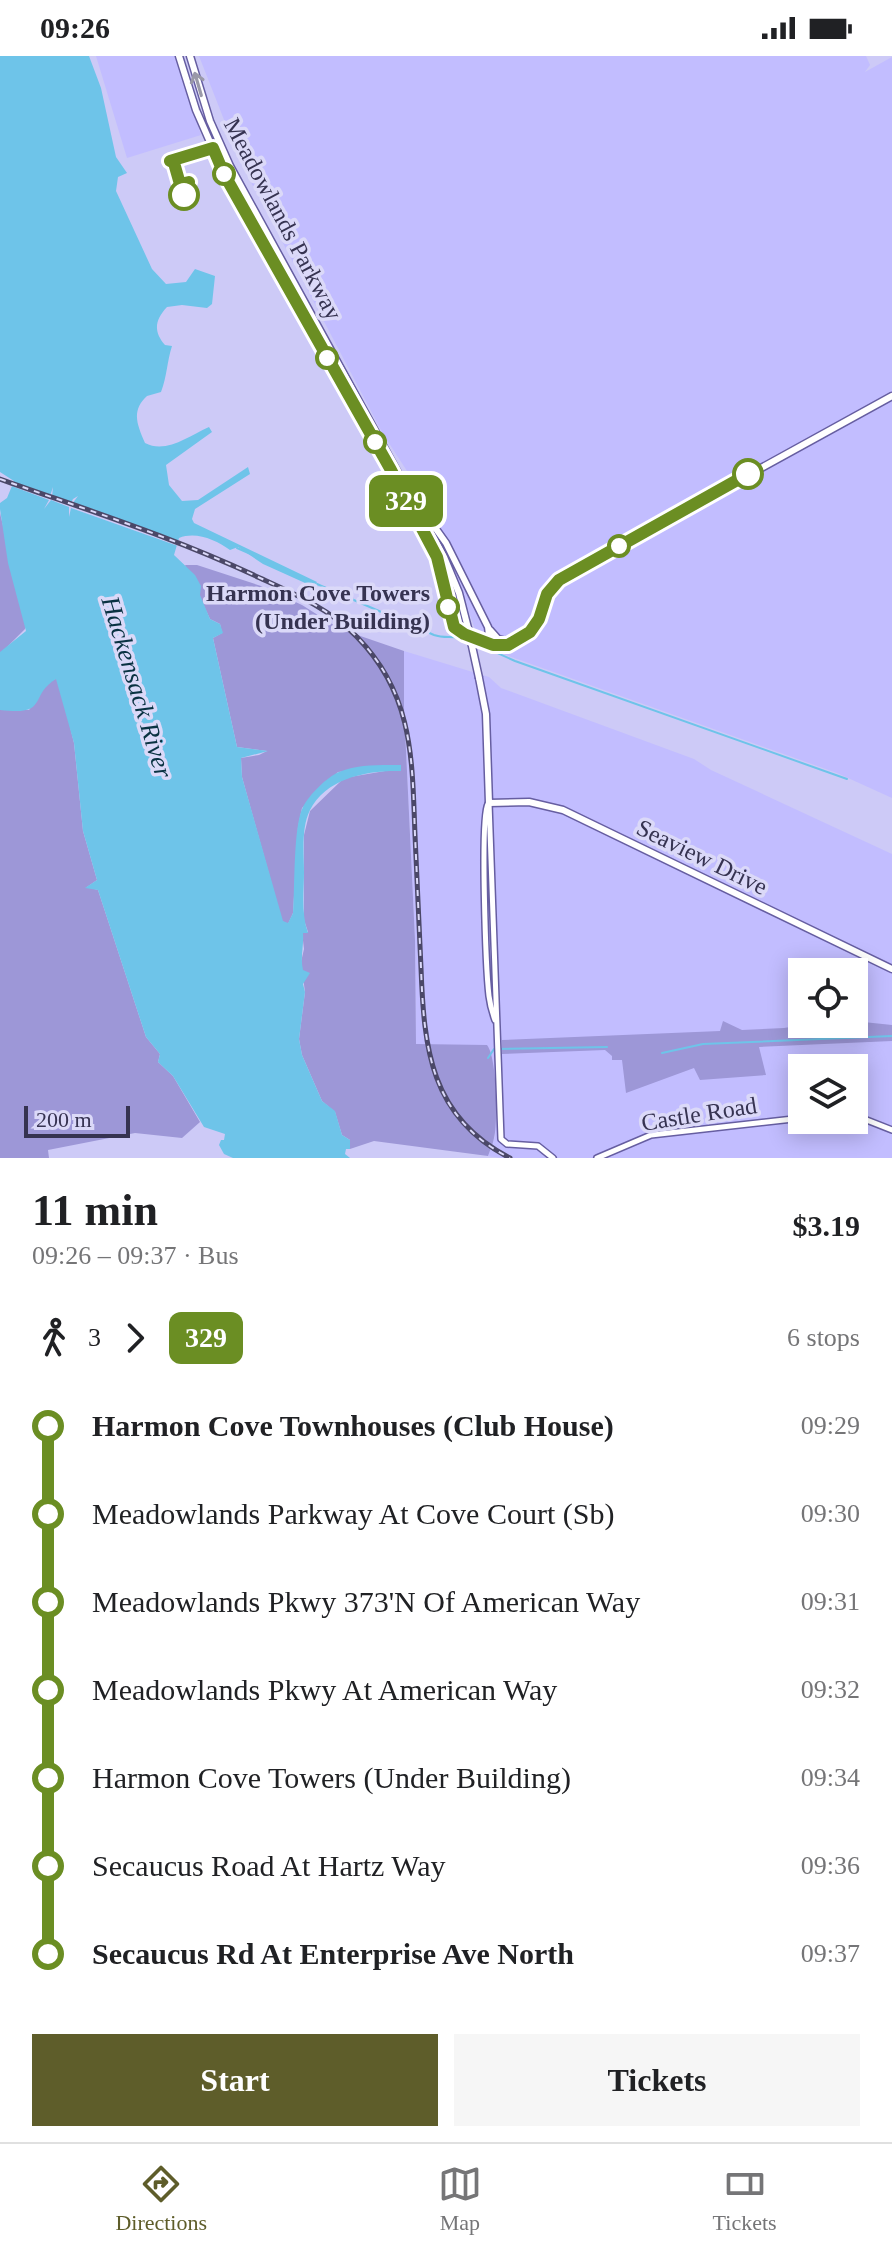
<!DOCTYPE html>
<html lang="en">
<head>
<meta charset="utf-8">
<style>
	:root { --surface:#fff; --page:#f6f6f6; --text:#202124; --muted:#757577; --line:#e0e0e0; --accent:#5e5d2a }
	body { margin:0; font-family:"Times New Roman",serif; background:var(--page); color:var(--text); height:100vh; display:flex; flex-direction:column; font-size:30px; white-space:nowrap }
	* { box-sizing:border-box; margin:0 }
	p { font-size:26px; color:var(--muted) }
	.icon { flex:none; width:44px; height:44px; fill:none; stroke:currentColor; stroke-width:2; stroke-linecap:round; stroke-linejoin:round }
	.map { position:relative; height:1102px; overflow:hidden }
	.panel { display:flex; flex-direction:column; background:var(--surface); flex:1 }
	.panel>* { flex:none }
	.badge { padding:0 16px; border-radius:12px; font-size:28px; line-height:52px }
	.controls { position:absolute; left:788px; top:902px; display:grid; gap:16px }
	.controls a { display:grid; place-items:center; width:80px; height:80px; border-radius:0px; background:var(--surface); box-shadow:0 4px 20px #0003; font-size:40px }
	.scale { position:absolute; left:24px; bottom:20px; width:106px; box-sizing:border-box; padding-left:8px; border:4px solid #363351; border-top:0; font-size:22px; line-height:28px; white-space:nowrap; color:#363351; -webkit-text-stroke:6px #dbd9f8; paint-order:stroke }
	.map>.badge { position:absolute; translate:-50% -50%; box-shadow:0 0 0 4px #fff }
	.legs { display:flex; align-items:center; gap:12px; height:88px; padding:0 32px; font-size:26px }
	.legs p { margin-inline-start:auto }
	.headline { display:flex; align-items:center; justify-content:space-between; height:136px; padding:0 32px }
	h1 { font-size:44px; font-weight:800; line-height:60px }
	.button { display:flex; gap:16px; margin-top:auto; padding:16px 32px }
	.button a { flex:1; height:92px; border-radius:0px; background:var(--accent); color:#fff; font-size:32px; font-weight:800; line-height:92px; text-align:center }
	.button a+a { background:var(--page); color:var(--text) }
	ul { padding:0 32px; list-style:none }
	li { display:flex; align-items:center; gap:28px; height:88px; font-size:30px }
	li i { display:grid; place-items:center; width:12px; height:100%; margin:0 10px; background:currentColor }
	li i::after { content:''; width:20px; height:20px; margin:-10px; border:6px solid; border-radius:50%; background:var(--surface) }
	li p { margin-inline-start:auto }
	li:first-child i { background:linear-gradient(#0000 50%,currentColor 0) }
	li:last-child i { background:linear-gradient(currentColor 50%,#0000 0) }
	.status { display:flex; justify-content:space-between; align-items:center; height:56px; padding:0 40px; background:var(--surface); direction:ltr }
	.status svg { height:22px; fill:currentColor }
	.tab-bar { display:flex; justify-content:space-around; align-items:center; height:112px; border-top:2px solid var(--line); background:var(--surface); font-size:22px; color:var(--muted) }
	.tab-bar a { display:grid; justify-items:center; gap:4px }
	.tab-bar .current { color:var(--accent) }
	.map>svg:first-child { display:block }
	.built { fill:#c2bdff; fill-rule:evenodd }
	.green { fill:#9d97d7 }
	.water { fill:#6ec4e9 }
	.pier { fill:#cdcaf7 }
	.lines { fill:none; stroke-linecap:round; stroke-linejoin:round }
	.stream { stroke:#6ec4e9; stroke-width:2 }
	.tertiary-casing { stroke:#665ea1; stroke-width:8 }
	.secondary-casing { stroke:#665ea1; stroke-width:9 }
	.tertiary { stroke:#fff; stroke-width:5 }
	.secondary { stroke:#fff; stroke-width:6 }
	.rail-casing { stroke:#4b4868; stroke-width:5 }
	.rail { stroke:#dbd9f8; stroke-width:2; stroke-dasharray:6; stroke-linecap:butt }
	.secondary-bridge-casing { stroke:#665ea1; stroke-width:9; stroke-linecap:butt }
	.secondary-bridge { stroke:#fff; stroke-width:6 }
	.oneway { stroke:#9a99a8 }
	.line-1-casing { stroke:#fff; stroke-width:18 }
	.line-1 { stroke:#6b8e23; stroke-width:12 }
	.stop-1-dot { fill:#fff; stroke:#6b8e23; stroke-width:4 }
	.labels { text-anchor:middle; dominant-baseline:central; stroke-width:7; stroke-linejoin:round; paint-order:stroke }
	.street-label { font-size:24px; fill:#363351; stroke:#dbd9f8 }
	.stop-label { font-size:24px; font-weight:bold; fill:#363351; stroke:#dbd9f8; text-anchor:end }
	.water-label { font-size:26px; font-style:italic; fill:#093242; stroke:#dbd9f8 }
</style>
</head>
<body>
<div class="status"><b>09:26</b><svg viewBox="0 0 49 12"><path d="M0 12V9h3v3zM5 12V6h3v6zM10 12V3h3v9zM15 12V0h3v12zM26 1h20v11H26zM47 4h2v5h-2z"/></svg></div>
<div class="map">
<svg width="892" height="1102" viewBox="0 0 892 1102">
	<rect width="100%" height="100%" fill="#cdcaf7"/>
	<path class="built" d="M96,0H176L201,79L127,102Z
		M199,0H866L870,9L865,16L892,1V742L837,717L481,590L433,455L383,378L241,107Z
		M404,595L489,621L501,632L694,703L711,714L892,798V1102H501L488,1100L495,1080L487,989H416L415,884L404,652ZM802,916H854V968H802ZM802,1012H854V1064H802Z"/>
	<path class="green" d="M0,457L26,567L25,573L0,598Z
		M185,509H197L261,530L302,549L340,573L404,595V652L415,884L416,988L487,989C497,1001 498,1066 494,1082C493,1088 490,1094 488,1100L374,1085L350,1093V1084L342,1079L335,1056L322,1045L302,999L299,983L305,936L301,906L304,893L302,876H308L304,864V779L310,755L344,722L385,715H400L401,710L338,716L302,752L298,771L293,857L288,868L282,865L242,721L241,702L259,699L267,695L237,691L213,582L222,577L220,568L210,563Z
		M58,622L74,687L83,775L97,824L87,831L98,834L146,981L160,998L158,1006L173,1020L200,1066L182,1082L135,1077L48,1094L49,1102H0V653L29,654L48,626Z
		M723,965L742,974L784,972L809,968H854V965L892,969V985L759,991L766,1019L700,1024L694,1012L626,1037L622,1004H612V1000L605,994L502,998V984L720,975Z"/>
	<path class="water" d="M0,0H89L101,32L116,101L127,117L118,121L116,135L152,213L166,228L186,226L195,213L215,220L212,248L207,252L182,249L167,251C155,264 153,275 165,289L172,290C167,305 167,321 161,336L147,340C131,355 137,368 145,387C166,398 189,380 209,371L212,376L166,409L169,429L182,445L198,444L248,411L250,418L195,453L192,463L194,467L317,526L314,531L263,508L238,491L230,494C216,484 196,475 179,482L174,499L195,519L201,530L200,539L210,563L220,568L223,577L213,582L237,691L268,695L241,702L242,721L283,865L288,867L293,857C295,833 293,770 303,751C309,739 327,721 339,716C357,708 383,709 401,709V715C368,714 326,722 310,754C301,772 304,797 304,816C304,836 301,857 308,877H303C304,890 300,902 303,914L310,917L303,928L305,936L299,983L302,999L322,1045L335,1055L342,1079L350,1084V1093H346L345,1098L350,1102H233L224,1098L219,1089L221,1084H224L225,1078L204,1071L173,1020L158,1006L160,998L146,981L98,834L85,832L97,824L83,775L74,687L56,623C28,640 50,660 0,654V596L26,575L8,507L0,453V447L7,442L14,425L0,416Z"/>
	<path class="pier" d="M11,426L50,440L53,431L52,441L71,447L73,443L78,440L72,448L179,486L178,490L71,452L69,461V451L51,444L44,453L49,444L9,429Z"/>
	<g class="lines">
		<path class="stream" d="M237,492L253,499
			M317,528L434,579C445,583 455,579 467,584
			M473,586L515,605L847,723
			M662,997L703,988L892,980
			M488,1002L494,993L607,991"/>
		<g class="tertiary-casing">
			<path id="tertiary" d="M489,747L501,1083L507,1088L538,1090L553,1102
				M488,748C480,762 486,914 489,940C490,948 492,956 495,964
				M854,1059L892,1074
				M597,1102L651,1079L802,1062"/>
		</g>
		<g class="secondary-casing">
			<path id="secondary" d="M179,0L196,54L224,118L392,415
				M190,0L210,65L230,110L444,501L459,537L468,572
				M391,414L439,507L453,570C460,578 470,580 480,584C494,590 502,592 516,585C544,572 539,538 563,521L892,340
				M421,452L446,487L488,571L489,579L479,583
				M490,574L498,583L510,586
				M479,622L486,658L489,747L529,746L563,754L892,913"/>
		</g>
		<use href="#tertiary" class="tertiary"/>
		<use href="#secondary" class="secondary"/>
		<g class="rail-casing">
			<path id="rail" d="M0,423C87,454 176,482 260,522C295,538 330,553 357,581C414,639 412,704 415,779C417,823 419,867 421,912C424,992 430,1061 510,1102"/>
		</g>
		<use href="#rail" class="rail"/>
		<g class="secondary-bridge-casing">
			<path id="secondary-bridge" d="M468,572L479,622"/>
		</g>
		<use href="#secondary-bridge" class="secondary-bridge"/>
	</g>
	<defs><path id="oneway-shaft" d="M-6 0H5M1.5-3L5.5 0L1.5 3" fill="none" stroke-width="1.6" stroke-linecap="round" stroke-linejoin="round" transform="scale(2)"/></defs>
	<use class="oneway" href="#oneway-shaft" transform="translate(198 28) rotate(-106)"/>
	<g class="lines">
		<g class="line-1-casing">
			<path id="line-1" d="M184,139L189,126L180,128L174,107L170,105L213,92L224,118L391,414L437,501L454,571L464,578L493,589H508L530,576L539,563L547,538L559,524L748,418"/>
		</g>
		<use href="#line-1" class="line-1"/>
	</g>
	<g class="stop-1-dot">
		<circle cx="224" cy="118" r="10"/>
		<circle cx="184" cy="139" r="14"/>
		<circle cx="327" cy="302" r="10"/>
		<circle cx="375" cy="386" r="10"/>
		<circle cx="748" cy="418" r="14"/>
		<circle cx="619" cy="490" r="10"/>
		<circle cx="448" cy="551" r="10"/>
	</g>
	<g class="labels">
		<g class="street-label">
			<text transform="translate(283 163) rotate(62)">Meadowlands Parkway</text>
			<text transform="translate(702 801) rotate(26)">Seaview Drive</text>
			<text transform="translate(699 1058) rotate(-9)">Castle Road</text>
		</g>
		<g class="stop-label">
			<text x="430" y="537">Harmon Cove Towers<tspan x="430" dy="28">(Under Building)</tspan></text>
		</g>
		<g class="water-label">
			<text transform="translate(137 631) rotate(73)">Hackensack River</text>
		</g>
	</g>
</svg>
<div class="controls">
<a><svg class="icon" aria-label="locate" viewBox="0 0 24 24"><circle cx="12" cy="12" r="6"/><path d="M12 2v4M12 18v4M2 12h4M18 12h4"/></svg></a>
<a><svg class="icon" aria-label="layers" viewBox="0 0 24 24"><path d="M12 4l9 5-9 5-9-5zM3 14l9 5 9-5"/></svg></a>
</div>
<div class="scale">200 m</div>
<b class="badge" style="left:406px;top:445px;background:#6b8e23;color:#fff">329</b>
</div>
<section class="panel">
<div class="headline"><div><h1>11 min</h1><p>09:26 – 09:37 · Bus</p></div><b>$3.19</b></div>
<div class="legs"><svg class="icon" aria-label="walk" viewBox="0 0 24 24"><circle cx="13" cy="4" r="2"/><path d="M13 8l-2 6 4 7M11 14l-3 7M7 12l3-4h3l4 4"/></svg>3<svg class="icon" aria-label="forward" viewBox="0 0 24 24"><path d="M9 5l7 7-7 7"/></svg><b class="badge" style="background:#6b8e23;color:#fff">329</b><p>6 stops</p></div>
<ul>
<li><i style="color:#6b8e23"></i><b>Harmon Cove Townhouses (Club House)</b><p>09:29</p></li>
<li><i style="color:#6b8e23"></i><span>Meadowlands Parkway At Cove Court (Sb)</span><p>09:30</p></li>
<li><i style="color:#6b8e23"></i><span>Meadowlands Pkwy 373'N Of American Way</span><p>09:31</p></li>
<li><i style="color:#6b8e23"></i><span>Meadowlands Pkwy At American Way</span><p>09:32</p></li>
<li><i style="color:#6b8e23"></i><span>Harmon Cove Towers (Under Building)</span><p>09:34</p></li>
<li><i style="color:#6b8e23"></i><span>Secaucus Road At Hartz Way</span><p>09:36</p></li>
<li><i style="color:#6b8e23"></i><b>Secaucus Rd At Enterprise Ave North</b><p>09:37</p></li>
</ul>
<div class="button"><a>Start</a><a>Tickets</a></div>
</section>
<nav class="tab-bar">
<a class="current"><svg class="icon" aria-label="directions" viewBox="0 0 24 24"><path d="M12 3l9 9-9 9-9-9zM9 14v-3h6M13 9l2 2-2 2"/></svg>Directions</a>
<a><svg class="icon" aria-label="map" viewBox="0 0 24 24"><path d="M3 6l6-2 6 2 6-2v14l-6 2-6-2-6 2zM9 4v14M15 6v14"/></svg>Map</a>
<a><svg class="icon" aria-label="tickets" viewBox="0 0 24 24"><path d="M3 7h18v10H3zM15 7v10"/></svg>Tickets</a>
</nav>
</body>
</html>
